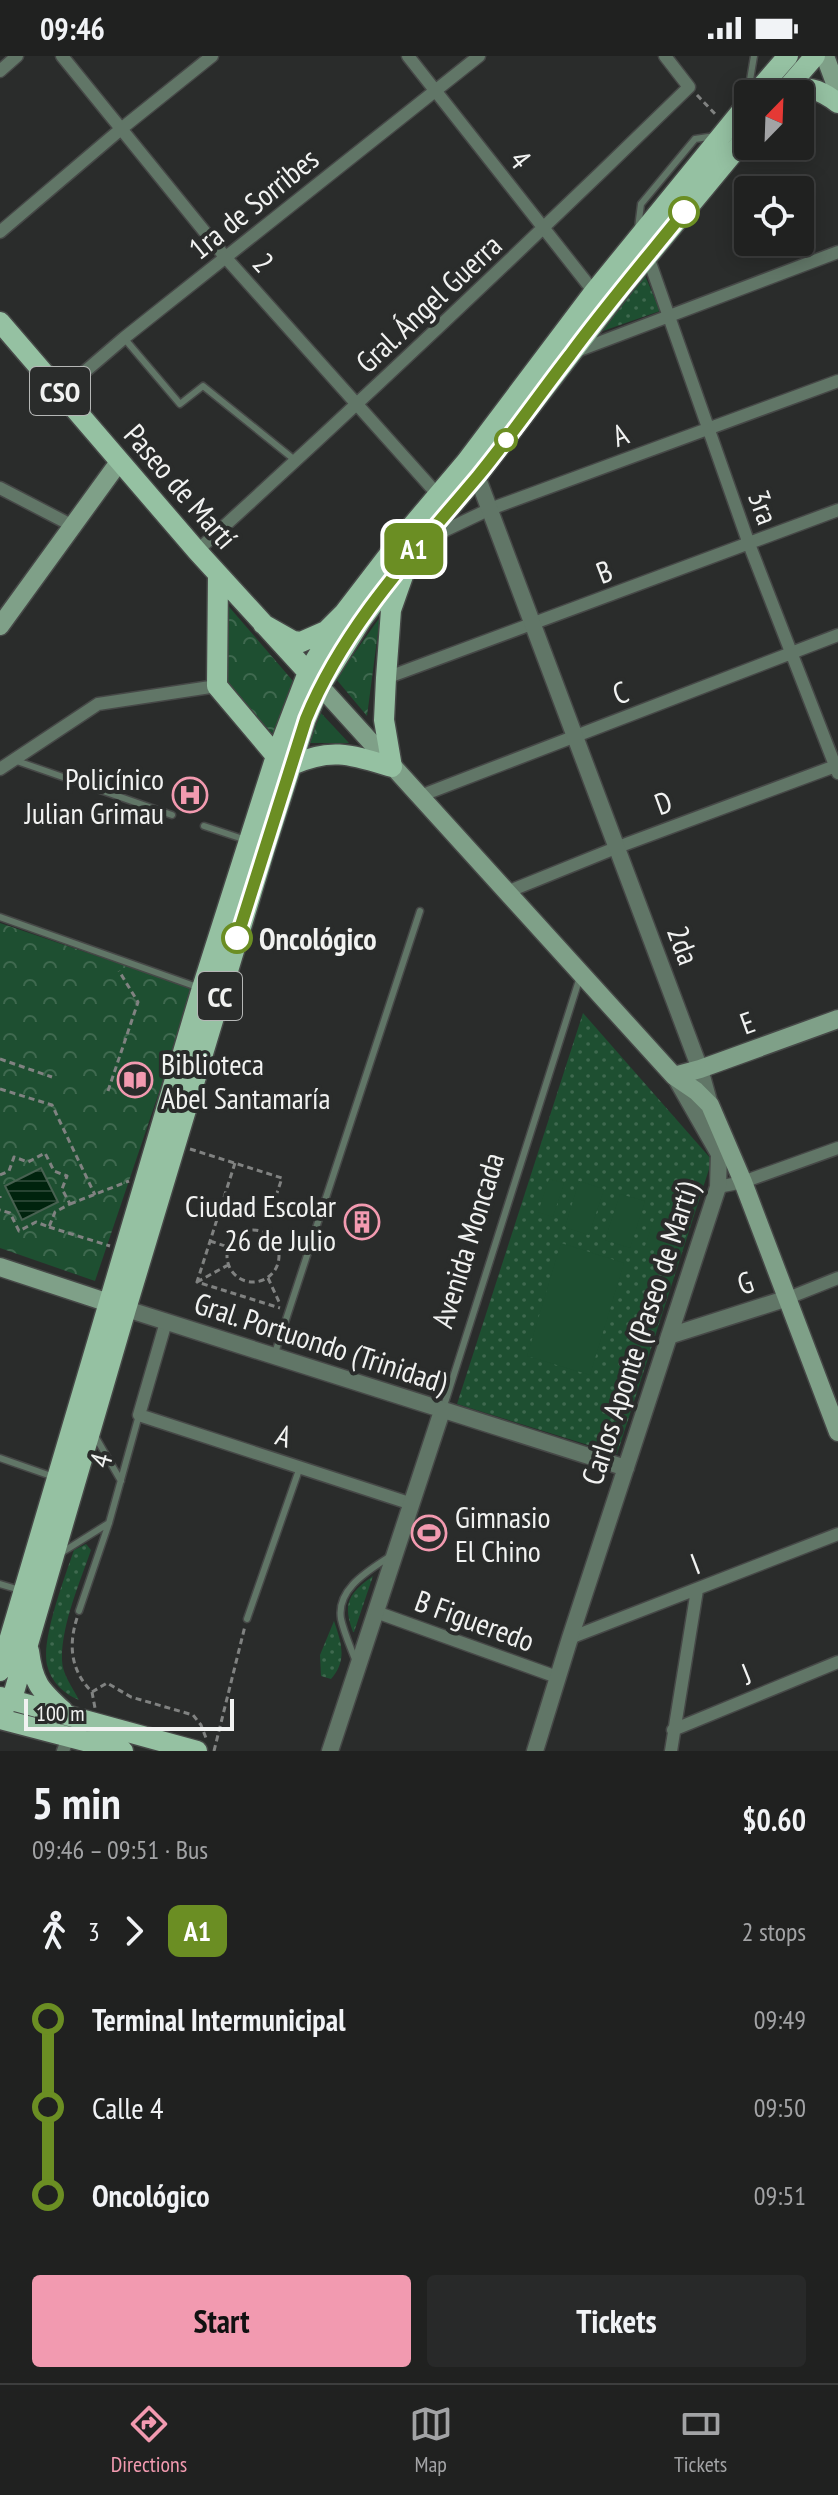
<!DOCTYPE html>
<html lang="en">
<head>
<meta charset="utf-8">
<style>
	:root { --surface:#202120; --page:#282929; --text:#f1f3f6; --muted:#a2a3a5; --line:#3d3e3e; --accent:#f29ab0 }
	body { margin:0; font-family:"PT Sans Narrow",sans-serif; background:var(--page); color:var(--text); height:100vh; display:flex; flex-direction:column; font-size:30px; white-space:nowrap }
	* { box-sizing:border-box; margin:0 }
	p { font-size:26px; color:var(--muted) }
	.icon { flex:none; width:44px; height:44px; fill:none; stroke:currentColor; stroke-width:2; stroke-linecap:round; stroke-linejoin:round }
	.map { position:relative; height:1695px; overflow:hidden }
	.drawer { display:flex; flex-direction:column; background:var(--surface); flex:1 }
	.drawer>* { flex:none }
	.badge { padding:0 16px; border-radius:12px; font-size:28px; line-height:52px }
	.needle { width:52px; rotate:23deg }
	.controls { position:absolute; left:734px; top:24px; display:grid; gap:16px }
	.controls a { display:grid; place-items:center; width:80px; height:80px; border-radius:8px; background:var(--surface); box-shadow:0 4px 20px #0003,0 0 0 2px var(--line); font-size:40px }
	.scale { position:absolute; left:24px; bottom:20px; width:210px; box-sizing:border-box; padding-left:8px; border:4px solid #f1f2f1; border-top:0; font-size:22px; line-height:28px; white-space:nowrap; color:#f1f2f1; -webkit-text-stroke:6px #2a2c2b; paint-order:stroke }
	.map>.badge { position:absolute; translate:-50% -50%; box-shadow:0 0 0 4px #fff }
	.legs { display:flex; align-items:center; gap:12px; height:88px; padding:0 32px; font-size:26px }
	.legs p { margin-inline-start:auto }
	.head { display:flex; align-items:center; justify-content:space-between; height:136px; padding:0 32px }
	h1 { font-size:44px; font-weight:600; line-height:60px }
	.cta { display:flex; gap:16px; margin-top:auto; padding:16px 32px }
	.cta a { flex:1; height:92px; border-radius:8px; background:var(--accent); color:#111; font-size:32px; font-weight:600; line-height:92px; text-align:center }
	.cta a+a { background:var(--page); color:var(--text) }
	ul { padding:0 32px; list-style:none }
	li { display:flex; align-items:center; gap:28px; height:88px; font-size:30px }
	li i { display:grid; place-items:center; width:12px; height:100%; margin:0 10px; background:currentColor }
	li i::after { content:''; width:20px; height:20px; margin:-10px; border:6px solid; border-radius:50%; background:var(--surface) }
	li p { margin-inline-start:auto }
	li:first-child i { background:linear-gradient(#0000 50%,currentColor 0) }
	li:last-child i { background:linear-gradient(currentColor 50%,#0000 0) }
	.status { display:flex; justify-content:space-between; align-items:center; height:56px; padding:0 40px; background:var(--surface); direction:ltr }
	.status svg { height:22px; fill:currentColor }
	.tabs { display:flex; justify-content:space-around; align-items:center; height:112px; border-top:2px solid var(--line); background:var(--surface); font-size:22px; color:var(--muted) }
	.tabs a { display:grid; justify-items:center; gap:4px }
	.tabs .active { color:var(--accent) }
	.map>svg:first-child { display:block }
	.grass { fill:url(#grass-dots) }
	.park { fill:url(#park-crowns) }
	.garden { fill:#1e4f31 }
	.water { fill:url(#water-rules); stroke:#486151; stroke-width:2 }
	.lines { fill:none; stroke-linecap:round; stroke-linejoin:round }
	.service-casing { stroke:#464847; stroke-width:9 }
	.minor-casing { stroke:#464847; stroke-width:15 }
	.tertiary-casing { stroke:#464847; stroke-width:19 }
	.secondary-casing { stroke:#464847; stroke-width:21 }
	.primary-casing { stroke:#464847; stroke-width:23 }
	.path { stroke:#808281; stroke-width:3; stroke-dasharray:6 4; stroke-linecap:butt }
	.service { stroke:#617667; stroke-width:6 }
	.minor { stroke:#617667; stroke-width:12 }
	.tertiary { stroke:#617667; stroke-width:16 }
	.secondary { stroke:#7fa088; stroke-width:18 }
	.primary { stroke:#95c1a2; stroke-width:20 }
	.line-1-casing { stroke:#fff; stroke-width:18 }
	.line-1 { stroke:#6b8e23; stroke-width:12 }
	.stop-1-dot { fill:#fff; stroke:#6b8e23; stroke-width:4 }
	.labels { text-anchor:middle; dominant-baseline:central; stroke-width:8; stroke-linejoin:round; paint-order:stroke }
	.shield { fill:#2a2c2b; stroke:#b5b7b6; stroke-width:2 }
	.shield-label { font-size:28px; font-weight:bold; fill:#f1f2f1 }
	.street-label { font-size:30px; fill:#f1f2f1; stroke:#2a2c2b }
	.poi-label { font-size:30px; fill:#f1f2f1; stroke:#2a2c2b; text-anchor:end }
	.stop-label { font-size:30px; font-weight:bold; fill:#f1f2f1; stroke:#2a2c2b; text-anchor:start }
</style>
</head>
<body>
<div class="status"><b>09:46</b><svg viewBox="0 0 49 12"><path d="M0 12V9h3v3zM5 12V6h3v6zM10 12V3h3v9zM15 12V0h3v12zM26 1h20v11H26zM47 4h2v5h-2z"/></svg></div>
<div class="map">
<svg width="838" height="1695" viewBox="0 0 838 1695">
	<defs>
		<pattern id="grass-dots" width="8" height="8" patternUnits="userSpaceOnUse" patternTransform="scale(2)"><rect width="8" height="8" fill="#1e4f31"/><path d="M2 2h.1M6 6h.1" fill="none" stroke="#3f694f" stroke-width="1.8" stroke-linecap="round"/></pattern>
		<pattern id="park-crowns" width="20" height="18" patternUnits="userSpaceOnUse" patternTransform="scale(2)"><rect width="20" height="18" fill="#1e4f31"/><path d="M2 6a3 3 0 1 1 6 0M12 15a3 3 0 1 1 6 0" fill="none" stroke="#3f694f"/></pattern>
		<pattern id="water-rules" width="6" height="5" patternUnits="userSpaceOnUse" patternTransform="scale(2)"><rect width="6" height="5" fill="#00230d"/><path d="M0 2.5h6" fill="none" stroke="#264331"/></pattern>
	</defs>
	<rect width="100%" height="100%" fill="#2a2c2b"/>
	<path class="grass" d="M644,217L660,255L600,276Z
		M583,957L712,1104L617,1398L457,1348Z
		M86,1488L91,1494C80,1526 61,1570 62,1604C62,1618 73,1632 79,1644C64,1638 51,1626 47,1609C41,1584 65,1520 74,1494Z
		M373,1520L354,1576H353C342,1547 349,1537 373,1520Z
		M334,1565C341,1586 348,1604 331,1623L321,1620L320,1599Z"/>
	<path class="park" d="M224,545L293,625L275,680L220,624Z
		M380,561L367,660L336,623Z
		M321,657L349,687H309Z
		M0,867L194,933L95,1225L0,1192Z"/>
	<path class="garden" d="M549,1123L564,1127L553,1161L538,1156Z
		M579,1125L604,1133L589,1179L565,1171Z
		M620,1138L645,1145L630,1192L605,1184Z
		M656,1157L671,1161L660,1195L645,1190Z
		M561,1187L624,1207L590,1319L527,1300Z"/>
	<path class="water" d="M41,1112L58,1146L22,1164L5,1130Z"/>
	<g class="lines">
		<g class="service-casing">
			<path id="service" d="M748,36L754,0
				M638,172L641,148L695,83L715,80
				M124,282L180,348L203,330L296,405
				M14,704L172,759
				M204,770L246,784
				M0,861L200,932
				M275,1297L420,855
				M443,1353L580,921
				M95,1380L121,1425
				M0,1402L54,1421
				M61,1497L109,1467
				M0,1528L20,1534
				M79,1555L109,1467L139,1359
				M247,1563L300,1411
				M356,1606C351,1592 344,1577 341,1563C336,1533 368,1515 389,1501"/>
		</g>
		<g class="minor-casing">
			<path id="minor" d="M62,0L226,202L438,439
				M408,0L594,236
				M0,15L17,0
				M0,176L121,73L212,0
				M648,201L749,488L838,717
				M577,295L838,196
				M61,336L124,282L479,0
				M0,432L73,470
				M431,481L490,453L838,325
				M197,495C364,343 528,188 689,31L665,0
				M386,622L838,454
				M0,713L98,648L217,630
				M420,740L838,579
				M507,836L618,791L838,709
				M718,1131L743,1126L838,1092
				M788,1242L838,1222
				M166,1266L139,1359L412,1448
				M376,1556L557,1621
				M570,1582L838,1478
				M673,1674L838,1606
				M63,1695L69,1679
				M671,1695L697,1534"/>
		</g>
		<g class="tertiary-casing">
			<path id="tertiary" d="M477,420L700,1013L710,1049
				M117,1250L626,1412
				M669,1280L788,1242
				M330,1695L442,1355
				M535,1695L570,1582L718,1131L719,1098L675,1021"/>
		</g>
		<g class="secondary-casing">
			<path id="secondary" d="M825,0L838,35
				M0,570L119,406
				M320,630L674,1020L696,1035L710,1049L743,1126L838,1376
				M674,1020L700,1013L838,963
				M0,1211L109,1247"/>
		</g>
		<g class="primary-casing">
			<path id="primary" d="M755,38L788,0
				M782,38L815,0
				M786,38C805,27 821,34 838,47
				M0,266L197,495L314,623
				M218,519L217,630L276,700
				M263,568L293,585L301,586L326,575L344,557L400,484L466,406L594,236L748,47
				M292,709C332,691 352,699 392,711L384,664L386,622L391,554L404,517
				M29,1595C33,1627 40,1634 63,1655
				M0,1615L202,932L276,700L308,616L344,557
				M0,1641L197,1695
				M0,1655L12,1643L126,1253L265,792L306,663L320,630L362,563L412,496L477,420L623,230L748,79
				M0,1663L123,1695"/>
		</g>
		<path class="path" d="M697,39L717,60
			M0,1003L52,1021
			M0,1033L52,1049L95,1139
			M108,1035L138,946L119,915
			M190,1093L282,1122L277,1137
			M235,1107L197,1226L280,1252
			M0,1119L9,1115L14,1101L28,1106L45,1097L54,1115L67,1120L62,1133L70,1148L55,1156L49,1171L36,1166L19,1175L10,1157L0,1154
			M0,1140V1142
			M70,1148L129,1125
			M49,1171L110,1190
			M227 1200a26 26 0 1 1 52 0a26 26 0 1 1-52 0Z
			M210,1185L228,1191
			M268,1222L280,1248
			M197,1226L228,1209
			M77,1562C68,1590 71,1615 92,1636L107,1627L131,1641L193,1659L201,1669L206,1682
			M92,1636L95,1652
			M214,1695L245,1570"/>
		<use href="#service" class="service"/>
		<use href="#minor" class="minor"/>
		<use href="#tertiary" class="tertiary"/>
		<use href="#secondary" class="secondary"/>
		<use href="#primary" class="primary"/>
	</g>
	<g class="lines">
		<g class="line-1-casing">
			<path id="line-1" d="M237,882L306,663C344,570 414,496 478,420C510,381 539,339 570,299C606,250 646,203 684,156"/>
		</g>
		<use href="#line-1" class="line-1"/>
	</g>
	<defs>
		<g id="hospital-ring" transform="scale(1.8)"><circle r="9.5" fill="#2a2c2b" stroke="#f29ab0" stroke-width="1.5"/><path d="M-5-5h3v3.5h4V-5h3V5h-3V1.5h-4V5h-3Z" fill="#f29ab0"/></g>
		<g id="library-ring" transform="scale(1.8)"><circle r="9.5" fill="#2a2c2b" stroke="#f29ab0" stroke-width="1.5"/><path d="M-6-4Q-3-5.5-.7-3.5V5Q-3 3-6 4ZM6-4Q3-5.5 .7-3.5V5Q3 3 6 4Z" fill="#f29ab0"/></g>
		<g id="building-ring" transform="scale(1.8)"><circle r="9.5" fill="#2a2c2b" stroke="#f29ab0" stroke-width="1.5"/><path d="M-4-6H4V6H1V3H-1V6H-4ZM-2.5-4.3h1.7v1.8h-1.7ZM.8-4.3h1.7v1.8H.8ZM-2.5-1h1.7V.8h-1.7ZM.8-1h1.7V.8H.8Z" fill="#f29ab0"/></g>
		<g id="stadium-ring" transform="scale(1.8)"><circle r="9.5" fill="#2a2c2b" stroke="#f29ab0" stroke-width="1.5"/><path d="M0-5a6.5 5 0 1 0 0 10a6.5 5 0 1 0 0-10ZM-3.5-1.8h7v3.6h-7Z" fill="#f29ab0"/></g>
	</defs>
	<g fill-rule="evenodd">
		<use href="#hospital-ring" x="190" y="739"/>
		<use href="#library-ring" x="135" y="1024"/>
		<use href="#building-ring" x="362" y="1166"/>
		<use href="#stadium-ring" x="429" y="1477"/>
	</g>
	<g class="stop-1-dot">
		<circle cx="684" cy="156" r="14"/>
		<circle cx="506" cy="384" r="10"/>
		<circle cx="237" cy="882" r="14"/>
	</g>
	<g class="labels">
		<g class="shield">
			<rect x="30" y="311" width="60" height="48" rx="6"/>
			<rect x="198" y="916" width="44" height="48" rx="6"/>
		</g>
		<g class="shield-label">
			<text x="60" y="335">CSO</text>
			<text x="220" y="940">CC</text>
		</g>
		<g class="street-label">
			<text transform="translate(521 103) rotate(52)">4</text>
			<text transform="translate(253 147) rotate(-39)">1ra de Sorribes</text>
			<text transform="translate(264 206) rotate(48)">2</text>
			<text transform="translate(428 247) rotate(-43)">Gral. Ángel Guerra</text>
			<text transform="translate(620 378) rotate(-20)">A</text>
			<text transform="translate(181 430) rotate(49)">Paseo de Martí</text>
			<text transform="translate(764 451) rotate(70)">3ra</text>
			<text transform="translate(604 515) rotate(-21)">B</text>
			<text transform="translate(620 636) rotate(-21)">C</text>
			<text transform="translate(663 746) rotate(-20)">D</text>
			<text transform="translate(684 889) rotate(70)">2da</text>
			<text transform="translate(747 966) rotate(-20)">E</text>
			<text transform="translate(467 1184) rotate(-73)">Avenida Moncada</text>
			<text transform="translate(745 1226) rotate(-18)">G</text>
			<text transform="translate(639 1277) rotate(-72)">Carlos Aponte (Paseo de Martí)</text>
			<text transform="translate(321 1286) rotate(18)">Gral. Portuondo (Trinidad)</text>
			<text transform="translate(284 1379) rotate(18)">A</text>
			<text transform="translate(100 1404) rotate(-74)">4</text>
			<text transform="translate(695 1507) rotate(-21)">I</text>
			<text transform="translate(475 1564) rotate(20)">B Figueredo</text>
			<text transform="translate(746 1617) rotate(-22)">J</text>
		</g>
		<g class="poi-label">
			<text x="164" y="722">Policínico<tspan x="164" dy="34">Julian Grimau</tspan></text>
			<text x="161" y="1007" text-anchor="start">Biblioteca<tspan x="161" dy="34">Abel Santamaría</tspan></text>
			<text x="336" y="1149">Ciudad Escolar<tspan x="336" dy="34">26 de Julio</tspan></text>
			<text x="455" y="1460" text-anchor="start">Gimnasio<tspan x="455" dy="34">El Chino</tspan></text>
		</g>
		<g class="stop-label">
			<text x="259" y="882">Oncológico</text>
		</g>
	</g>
</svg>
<div class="controls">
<a><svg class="needle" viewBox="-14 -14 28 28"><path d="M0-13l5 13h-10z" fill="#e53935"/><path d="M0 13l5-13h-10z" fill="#a2a3a5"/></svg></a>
<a><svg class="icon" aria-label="locate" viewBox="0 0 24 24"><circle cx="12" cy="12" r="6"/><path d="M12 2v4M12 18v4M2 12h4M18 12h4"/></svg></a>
</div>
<div class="scale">100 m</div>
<b class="badge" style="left:414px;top:493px;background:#6b8e23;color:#fff">A1</b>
</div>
<section class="drawer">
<div class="head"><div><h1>5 min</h1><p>09:46 – 09:51 · Bus</p></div><b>$0.60</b></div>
<div class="legs"><svg class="icon" aria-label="walk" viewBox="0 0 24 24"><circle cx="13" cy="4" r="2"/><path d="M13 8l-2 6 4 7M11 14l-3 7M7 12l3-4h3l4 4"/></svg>3<svg class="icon" aria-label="forward" viewBox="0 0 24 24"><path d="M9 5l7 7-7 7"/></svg><b class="badge" style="background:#6b8e23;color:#fff">A1</b><p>2 stops</p></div>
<ul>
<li><i style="color:#6b8e23"></i><b>Terminal Intermunicipal</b><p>09:49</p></li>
<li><i style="color:#6b8e23"></i><span>Calle 4</span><p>09:50</p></li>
<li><i style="color:#6b8e23"></i><b>Oncológico</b><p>09:51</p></li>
</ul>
<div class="cta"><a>Start</a><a>Tickets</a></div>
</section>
<nav class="tabs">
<a class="active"><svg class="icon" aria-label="directions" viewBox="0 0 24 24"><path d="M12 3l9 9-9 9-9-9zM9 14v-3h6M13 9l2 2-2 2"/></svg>Directions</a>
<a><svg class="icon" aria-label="map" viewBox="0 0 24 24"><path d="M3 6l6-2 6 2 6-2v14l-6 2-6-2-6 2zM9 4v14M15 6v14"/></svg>Map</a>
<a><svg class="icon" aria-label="tickets" viewBox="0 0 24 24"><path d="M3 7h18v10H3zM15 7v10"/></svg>Tickets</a>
</nav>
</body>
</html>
